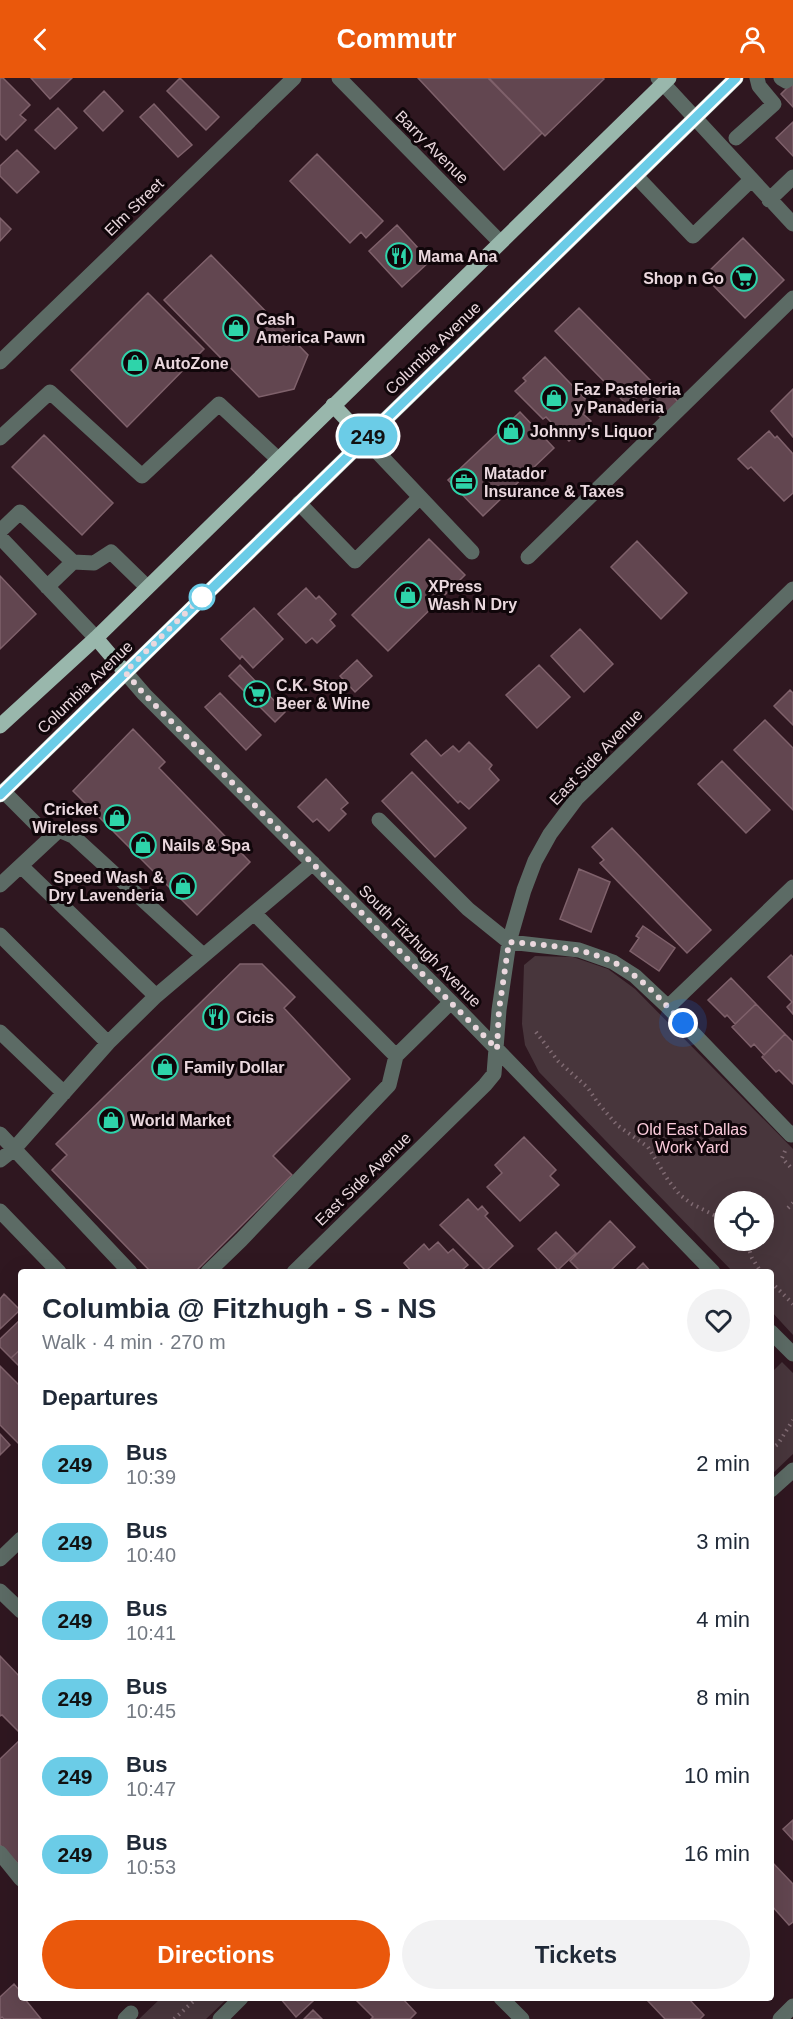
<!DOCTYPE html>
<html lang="en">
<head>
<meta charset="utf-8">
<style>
	:root { --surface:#fff; --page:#f2f2f3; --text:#1f2937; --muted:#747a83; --accent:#ea580c }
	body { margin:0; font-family:Helvetica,sans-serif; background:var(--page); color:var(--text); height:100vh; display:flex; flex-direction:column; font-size:22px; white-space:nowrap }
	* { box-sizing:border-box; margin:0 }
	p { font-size:20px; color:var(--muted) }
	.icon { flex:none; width:33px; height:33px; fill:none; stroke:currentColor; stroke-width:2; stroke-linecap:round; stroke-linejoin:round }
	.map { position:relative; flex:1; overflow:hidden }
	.sheet { position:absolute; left:18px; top:1191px; width:756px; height:732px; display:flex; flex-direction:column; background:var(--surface); border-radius:6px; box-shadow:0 6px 24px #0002 }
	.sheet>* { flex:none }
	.badge { padding:0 12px; border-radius:20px; font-size:21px; line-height:39px }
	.controls { position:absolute; left:714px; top:1113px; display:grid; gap:12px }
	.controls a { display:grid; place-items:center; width:60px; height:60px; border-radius:50%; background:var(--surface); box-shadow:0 6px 24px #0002; font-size:30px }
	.you { position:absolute; width:30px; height:30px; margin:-15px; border:4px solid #fff; border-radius:50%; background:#1a73e8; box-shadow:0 0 0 9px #1a73e833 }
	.map>.badge { position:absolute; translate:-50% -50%; box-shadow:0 0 0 3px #fff }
	h2 { padding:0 24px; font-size:22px; line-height:54px }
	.round { display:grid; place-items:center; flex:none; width:63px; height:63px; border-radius:32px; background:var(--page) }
	.head { display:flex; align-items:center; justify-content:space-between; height:102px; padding:0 24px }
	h1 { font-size:28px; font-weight:700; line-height:45px }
	.button { display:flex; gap:12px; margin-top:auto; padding:12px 24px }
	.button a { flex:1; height:69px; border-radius:36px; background:var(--accent); color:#fff; font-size:24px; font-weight:700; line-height:69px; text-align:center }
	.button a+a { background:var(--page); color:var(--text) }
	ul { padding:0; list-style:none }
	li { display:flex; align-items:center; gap:18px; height:78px; padding:0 24px }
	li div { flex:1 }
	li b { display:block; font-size:22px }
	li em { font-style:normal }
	li .badge { min-width:66px; font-weight:700; text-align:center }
	header { display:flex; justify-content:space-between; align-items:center; height:78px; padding:0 24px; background:var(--accent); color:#fff; font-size:27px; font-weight:700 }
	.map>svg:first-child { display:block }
	.green { fill:#48363c; fill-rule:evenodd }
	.building { fill:#624650; stroke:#7f616b; stroke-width:1.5 }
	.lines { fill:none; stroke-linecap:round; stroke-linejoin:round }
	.path { stroke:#806b73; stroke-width:4; stroke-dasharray:1.5 4.5; stroke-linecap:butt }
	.minor { stroke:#5c6b65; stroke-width:15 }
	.major { stroke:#99b7ac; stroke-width:15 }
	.line-casing { stroke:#fff; stroke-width:14 }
	.line { stroke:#6bcce7; stroke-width:9 }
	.walk { stroke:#ead8de; stroke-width:6; stroke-dasharray:0 10.8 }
	.stop-dot { fill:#fff; stroke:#6bcce7; stroke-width:3 }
	.labels { text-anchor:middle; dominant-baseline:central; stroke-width:6; stroke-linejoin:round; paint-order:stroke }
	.street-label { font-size:16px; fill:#ead8de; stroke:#10060a }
	.poi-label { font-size:16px; font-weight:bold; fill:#ead8de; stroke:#10060a; text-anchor:start }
	.park-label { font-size:16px; fill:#fbcbdb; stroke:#10060a }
</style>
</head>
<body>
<header><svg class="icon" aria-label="back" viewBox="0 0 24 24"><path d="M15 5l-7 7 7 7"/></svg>Commutr<svg class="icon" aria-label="person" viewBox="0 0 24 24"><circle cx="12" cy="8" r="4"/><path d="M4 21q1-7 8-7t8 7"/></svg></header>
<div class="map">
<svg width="793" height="1941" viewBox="0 0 793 1941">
	<rect width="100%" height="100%" fill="#2f1720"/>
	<path class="green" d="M535,878L573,879L608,891L635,911L793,1071V1257L771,1233V1194H733L539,994L525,967L522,946L524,887ZM724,1124H764V1162H724Z
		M782,1284L793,1295V1376L771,1397V1295Z
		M161,1920H228L206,1941H139Z"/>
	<path class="building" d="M0,0H3L30,27L20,37L26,42L6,62L0,56Z
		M31,0H72L50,21Z
		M180,0L219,39L206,52L167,13Z
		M418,0H488L542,55L504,92Z
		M489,0H602L604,1L545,58Z
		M793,4V29L781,16Z
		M104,13L123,33L103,53L84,33Z
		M154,26L192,67L178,79L140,39Z
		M58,30L77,50L55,71L35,52Z
		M793,44V78L776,60Z
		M17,72L39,94L17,115L0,98V88Z
		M317,76L383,143L366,160L361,154L350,165L290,103Z
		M0,140L11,151L0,163Z
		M397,147L430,183L402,209L369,173Z
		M743,160L784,202L745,240L704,198Z
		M211,177L308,277L294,311L259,319L164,222Z
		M148,215L204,271L127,349L71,292Z
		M579,230L652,304L628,328L555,253Z
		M545,279L592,328L583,336L591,343L569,363L546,339L543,341L515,313L526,303L523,300Z
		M661,305L679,325L662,341L643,321Z
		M793,311V359L771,333Z
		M520,334L554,370L483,438L448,402Z
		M769,353L775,360L777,358L793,376V415L784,423L751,389L748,391L738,381Z
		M44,357L113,425L82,457L12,389Z
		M429,461L465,497L388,573L352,537Z
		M637,463L687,515L661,541L611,489Z
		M0,498L36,536L0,571Z
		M306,510L316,521L319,518L336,536L330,542L335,548L317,565L312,560L306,565L278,536Z
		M254,530L283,561L253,590L242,578L240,581L221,561Z
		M580,551L613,586L584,614L551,578Z
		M357,582L372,598L355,614L340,598Z
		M240,587L285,634L275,644L229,598Z
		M539,587L570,619L537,650L506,617Z
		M790,612L793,615V647L774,628Z
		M220,615L261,657L246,672L205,629Z
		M765,642L793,670V732L734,672Z
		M133,651L165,684L159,690L250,784L197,837L73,713Z
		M426,662L441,678L453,668L459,674L469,664L492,687L489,691L499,702L469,731L460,723L458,725L411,676Z
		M722,683L770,732L746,755L698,706Z
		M412,694L466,750L435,779L382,723Z
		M326,701L348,725L341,731L346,736L329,753L317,741L313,744L298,729Z
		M612,750L711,852L687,875L600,785L604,782L592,769Z
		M579,791L610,804L591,854L560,841Z
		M643,848L675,870L659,893L630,873L639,860L636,858Z
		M791,877L793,879V936L787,929L792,924L768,899Z
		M240,886H262L295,919L284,930L350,1001L273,1078L292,1097L195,1194H151L52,1092L67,1077L56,1066Z
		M731,900L756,926L735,946L727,937L725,939L708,922Z
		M756,926L785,956L764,977L754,966L751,969L732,949Z
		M785,956L793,964V1006L779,992L776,994L762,979Z
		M524,1059L556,1092L550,1098L559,1107L520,1143L487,1109L502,1095L495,1087Z
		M468,1121L478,1132L482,1128L488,1135L485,1138L513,1168L486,1193L440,1147Z
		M610,1143L635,1169L609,1194H581L570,1183Z
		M556,1154L576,1175L558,1192L538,1171Z
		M438,1164L448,1175L453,1171L468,1187L462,1192L464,1194H412L404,1185L424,1166L429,1172Z
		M643,1185L651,1194H634Z
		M4,1216L20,1232L0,1251V1221Z
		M21,1241V1271L11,1280L0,1269V1261Z
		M21,1271V1290L11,1280Z
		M0,1288L21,1309V1368L0,1347Z
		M0,1356L10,1367L0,1377Z
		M0,1578L21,1600V1656L2,1637L0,1638Z
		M21,1661V1789L0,1767V1681Z
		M793,1742V1762L783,1751Z
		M771,1783L793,1806V1844L789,1847L771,1827Z
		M14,1906L21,1914V1920H24L41,1941H4L2,1939L0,1941V1919Z
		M280,1920H313L314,1922L296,1939Z
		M358,1920H402L416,1935L410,1941H371L373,1939L356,1922Z
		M651,1920H688L704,1937L700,1941H665L648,1923Z
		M313,1932L322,1941H304Z"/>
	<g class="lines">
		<path class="path" d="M536,954L558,983L588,1010L598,1025L617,1047L648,1069L668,1102L680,1117L692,1126L724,1142
			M785,1073L782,1080L793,1092
			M788,1130L793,1125
			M746,1162L752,1180L761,1194
			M771,1204L793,1226
			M771,1371L778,1366L793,1342
			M174,1941L197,1920"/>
		<path class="minor" d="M339,0L500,164
			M658,0L793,146
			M781,0L786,3L790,0
			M736,60L774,26L759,8L757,0
			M636,98L693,158L751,102
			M769,122L793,99
			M0,284L294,0
			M0,360L50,314L142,398L219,326L278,381
			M365,361L472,474
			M299,425L355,483L420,419
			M0,453L20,434L73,484L94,485L111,474L147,509
			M0,459L96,560
			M528,479L793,220
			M47,509L73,484
			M125,594L144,616L451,924L713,1194
			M3,713L39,749L59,752L73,758L203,877
			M379,742L468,831L509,864L579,872L613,884L635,898L668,929L791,1057L793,1055
			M21,788L156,918
			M0,807L59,752
			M254,835L396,978L451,924
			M0,857L108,965
			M668,929L793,809
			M0,954L64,1015
			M0,1056L130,1194
			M0,1082L14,1071L108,965L156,918L313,785
			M0,1133L59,1194
			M208,1194L241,1162L389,1007L396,978
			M294,1194L485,1007L494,996L499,932L509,864L524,812L535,783L550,756L577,720L793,511
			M771,1254L793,1276
			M771,1412L793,1392
			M0,1481L21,1461
			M0,1513L21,1533
			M0,1775L21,1801
			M501,1920L522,1941
			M125,1941L131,1935
			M220,1941L241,1920
			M780,1941L793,1928"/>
		<path class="major" d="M333,327L365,361
			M96,560L125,594
			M0,648L96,560L669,0
			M0,717L736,0"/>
	</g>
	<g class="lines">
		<g class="line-casing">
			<path id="line" d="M0,717L736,0"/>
		</g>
		<use href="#line" class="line"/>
		<path class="walk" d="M202,519L205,516L125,594L144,616L497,971L499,932L509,864C544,867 582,869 613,884C641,898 663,924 683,945"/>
	</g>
	<defs>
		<g id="restaurant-ring" transform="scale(1.35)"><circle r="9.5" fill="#10060a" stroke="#2ed4aa" stroke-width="1.5"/><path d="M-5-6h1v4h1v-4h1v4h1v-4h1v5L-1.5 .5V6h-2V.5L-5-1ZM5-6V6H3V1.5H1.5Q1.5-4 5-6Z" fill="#2ed4aa"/></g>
		<g id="supermarket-ring" transform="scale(1.35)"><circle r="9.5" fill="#10060a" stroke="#2ed4aa" stroke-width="1.5"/><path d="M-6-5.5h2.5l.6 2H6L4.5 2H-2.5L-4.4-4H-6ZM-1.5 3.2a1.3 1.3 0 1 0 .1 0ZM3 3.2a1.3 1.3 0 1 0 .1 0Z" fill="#2ed4aa"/></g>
		<g id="shop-ring" transform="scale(1.35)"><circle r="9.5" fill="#10060a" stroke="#2ed4aa" stroke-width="1.5"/><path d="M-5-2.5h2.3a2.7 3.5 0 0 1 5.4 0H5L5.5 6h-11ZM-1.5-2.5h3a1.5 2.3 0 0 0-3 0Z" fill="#2ed4aa"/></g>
		<g id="office-ring" transform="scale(1.35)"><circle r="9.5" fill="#10060a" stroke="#2ed4aa" stroke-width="1.5"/><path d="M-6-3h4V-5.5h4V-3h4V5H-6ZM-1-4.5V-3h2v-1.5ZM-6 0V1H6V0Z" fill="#2ed4aa"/></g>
	</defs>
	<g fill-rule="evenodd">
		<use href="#restaurant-ring" x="399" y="178"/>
		<use href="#supermarket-ring" x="744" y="200"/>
		<use href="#shop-ring" x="236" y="250"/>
		<use href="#shop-ring" x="135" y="285"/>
		<use href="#shop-ring" x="554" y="320"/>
		<use href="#shop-ring" x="511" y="353"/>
		<use href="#office-ring" x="464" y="404"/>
		<use href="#shop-ring" x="408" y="517"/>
		<use href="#supermarket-ring" x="257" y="616"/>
		<use href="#shop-ring" x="117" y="740"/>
		<use href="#shop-ring" x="143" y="767"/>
		<use href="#shop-ring" x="183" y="808"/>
		<use href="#restaurant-ring" x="216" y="939"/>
		<use href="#shop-ring" x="165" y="989"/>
		<use href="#shop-ring" x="111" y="1042"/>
	</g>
	<circle class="stop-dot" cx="202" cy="519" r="12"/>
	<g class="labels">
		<g class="street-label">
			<text transform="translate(432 69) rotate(45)">Barry Avenue</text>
			<text transform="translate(134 129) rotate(-44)">Elm Street</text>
			<text transform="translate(433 270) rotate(-44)">Columbia Avenue</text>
			<text transform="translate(85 609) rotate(-44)">Columbia Avenue</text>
			<text transform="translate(596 679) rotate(-46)">East Side Avenue</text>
			<text transform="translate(420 868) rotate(45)">South Fitzhugh Avenue</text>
			<text transform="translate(363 1101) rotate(-44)">East Side Avenue</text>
		</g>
		<g class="poi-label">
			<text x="418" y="178">Mama Ana</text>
			<text x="724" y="200" text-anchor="end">Shop n Go</text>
			<text x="256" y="241">Cash<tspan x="256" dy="18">America Pawn</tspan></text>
			<text x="154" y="285">AutoZone</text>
			<text x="574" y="311">Faz Pasteleria<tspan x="574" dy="18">y Panaderia</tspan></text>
			<text x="530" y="353">Johnny's Liquor</text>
			<text x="484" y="395">Matador<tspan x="484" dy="18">Insurance &amp; Taxes</tspan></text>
			<text x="428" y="508">XPress<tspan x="428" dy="18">Wash N Dry</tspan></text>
			<text x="276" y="607">C.K. Stop<tspan x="276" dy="18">Beer &amp; Wine</tspan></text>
			<text x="98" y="731" text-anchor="end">Cricket<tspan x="98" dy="18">Wireless</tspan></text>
			<text x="162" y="767">Nails &amp; Spa</text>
			<text x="164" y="799" text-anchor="end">Speed Wash &amp;<tspan x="164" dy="18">Dry Lavenderia</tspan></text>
			<text x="236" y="939">Cicis</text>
			<text x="184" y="989">Family Dollar</text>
			<text x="130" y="1042">World Market</text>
		</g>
		<g class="park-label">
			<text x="692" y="1051">Old East Dallas<tspan x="692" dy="18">Work Yard</tspan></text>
		</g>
	</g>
</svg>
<div class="controls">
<a><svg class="icon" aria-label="locate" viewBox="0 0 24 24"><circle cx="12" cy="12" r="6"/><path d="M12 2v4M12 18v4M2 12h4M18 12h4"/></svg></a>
</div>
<div class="you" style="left:683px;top:945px"></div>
<b class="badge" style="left:368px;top:358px;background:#6bcce7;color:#111">249</b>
<section class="sheet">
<div class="head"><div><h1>Columbia @ Fitzhugh - S - NS</h1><p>Walk · 4 min · 270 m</p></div><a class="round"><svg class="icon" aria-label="heart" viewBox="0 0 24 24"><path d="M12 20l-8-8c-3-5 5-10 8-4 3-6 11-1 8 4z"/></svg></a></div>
<h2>Departures</h2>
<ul>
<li><span class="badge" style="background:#6bcce7;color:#111">249</span><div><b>Bus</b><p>10:39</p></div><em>2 min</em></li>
<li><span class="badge" style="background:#6bcce7;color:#111">249</span><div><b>Bus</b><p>10:40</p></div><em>3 min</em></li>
<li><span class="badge" style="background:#6bcce7;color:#111">249</span><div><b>Bus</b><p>10:41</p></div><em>4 min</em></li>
<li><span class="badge" style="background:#6bcce7;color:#111">249</span><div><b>Bus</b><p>10:45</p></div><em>8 min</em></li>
<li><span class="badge" style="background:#6bcce7;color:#111">249</span><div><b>Bus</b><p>10:47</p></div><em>10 min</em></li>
<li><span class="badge" style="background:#6bcce7;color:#111">249</span><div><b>Bus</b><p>10:53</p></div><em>16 min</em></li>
</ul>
<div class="button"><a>Directions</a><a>Tickets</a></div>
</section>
</div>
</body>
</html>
